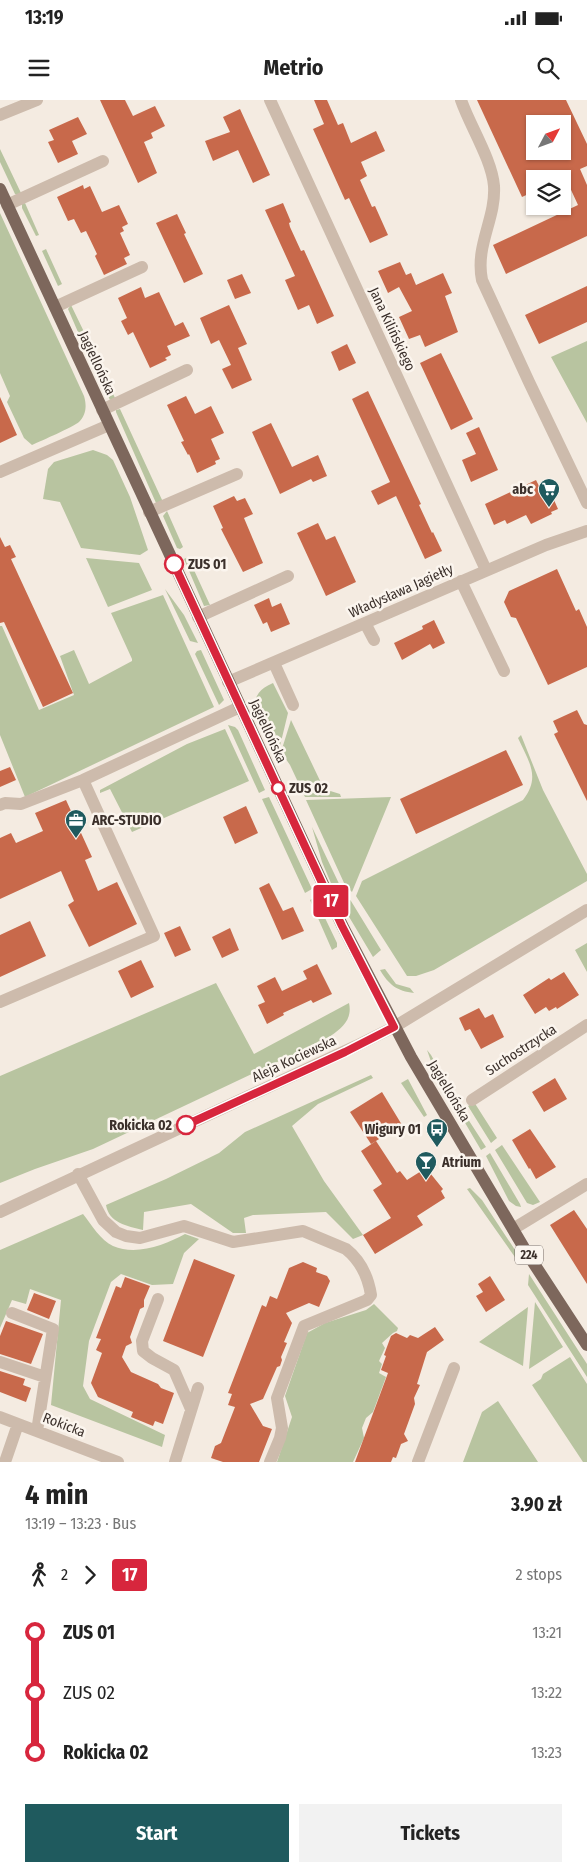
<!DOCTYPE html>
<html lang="en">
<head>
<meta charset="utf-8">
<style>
	:root { --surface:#fff; --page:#f2f2f2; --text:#222; --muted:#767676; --accent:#1f5a5e }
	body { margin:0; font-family:"Fira Sans Condensed",sans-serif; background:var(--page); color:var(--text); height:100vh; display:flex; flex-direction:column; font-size:19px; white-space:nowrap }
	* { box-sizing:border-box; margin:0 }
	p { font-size:16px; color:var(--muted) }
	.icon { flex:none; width:28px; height:28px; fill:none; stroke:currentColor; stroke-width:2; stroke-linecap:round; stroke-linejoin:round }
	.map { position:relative; height:1362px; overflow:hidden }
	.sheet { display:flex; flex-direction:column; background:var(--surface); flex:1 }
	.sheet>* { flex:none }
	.badge { padding:0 10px; border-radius:4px; font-size:18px; line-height:32px }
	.needle { width:32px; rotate:49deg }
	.fabs { position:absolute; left:526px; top:15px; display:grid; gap:10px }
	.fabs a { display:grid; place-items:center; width:45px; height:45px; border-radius:0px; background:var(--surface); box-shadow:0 1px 4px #0004; font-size:25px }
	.map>.badge { position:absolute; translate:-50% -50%; box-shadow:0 0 0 2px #fff }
	.legs { display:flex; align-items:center; gap:8px; height:55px; padding:0 25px; font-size:16px }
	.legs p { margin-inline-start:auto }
	.summary { display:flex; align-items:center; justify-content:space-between; height:85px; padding:0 25px }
	h1 { font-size:28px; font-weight:700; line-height:38px }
	.action { display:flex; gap:10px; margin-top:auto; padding:10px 25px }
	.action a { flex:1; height:58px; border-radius:0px; background:var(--accent); color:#fff; font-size:20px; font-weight:700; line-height:58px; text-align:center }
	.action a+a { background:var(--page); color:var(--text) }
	ul { padding:0 25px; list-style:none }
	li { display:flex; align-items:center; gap:18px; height:60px; font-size:19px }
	li i { display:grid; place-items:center; width:8px; height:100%; margin:0 6px; background:currentColor }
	li i::after { content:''; width:12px; height:12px; margin:-6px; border:4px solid; border-radius:50%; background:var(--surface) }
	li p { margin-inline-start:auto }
	li:first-child i { background:linear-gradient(#0000 50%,currentColor 0) }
	li:last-child i { background:linear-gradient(currentColor 50%,#0000 0) }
	.status { display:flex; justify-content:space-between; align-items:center; height:35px; padding:0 25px; background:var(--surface); direction:ltr }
	.status svg { height:14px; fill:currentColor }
	header { display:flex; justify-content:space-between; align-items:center; height:65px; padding:0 25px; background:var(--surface); font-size:22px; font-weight:700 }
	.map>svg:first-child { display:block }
	.green { fill:#b8c4a0 }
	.building { fill:#c8694b; fill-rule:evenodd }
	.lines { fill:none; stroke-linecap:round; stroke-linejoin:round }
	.minor { stroke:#cdbbac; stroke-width:12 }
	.major { stroke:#7d675c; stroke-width:12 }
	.line-1-casing { stroke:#fff; stroke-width:11 }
	.line-1 { stroke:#d7263d; stroke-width:8 }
	.stop-1-dot { fill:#fff; stroke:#d7263d; stroke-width:2.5 }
	.labels { text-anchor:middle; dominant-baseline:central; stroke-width:5; stroke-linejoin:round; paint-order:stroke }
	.shield { fill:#fbf5ee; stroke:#756b66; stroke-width:1 }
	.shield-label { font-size:12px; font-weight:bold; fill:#3b302b }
	.street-label { font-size:14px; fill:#3b302b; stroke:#fbf5ee }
	.poi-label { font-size:14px; font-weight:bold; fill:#3b302b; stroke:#fbf5ee; text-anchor:end }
	.stop-label { font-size:14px; font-weight:bold; fill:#3b302b; stroke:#fbf5ee; text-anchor:start }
</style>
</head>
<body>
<div class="status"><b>13:19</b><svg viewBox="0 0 49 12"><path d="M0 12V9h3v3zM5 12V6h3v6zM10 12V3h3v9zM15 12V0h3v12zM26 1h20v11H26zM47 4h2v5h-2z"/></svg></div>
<header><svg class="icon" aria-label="menu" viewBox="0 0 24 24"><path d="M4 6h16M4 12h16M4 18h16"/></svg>Metrio<svg class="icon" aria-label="search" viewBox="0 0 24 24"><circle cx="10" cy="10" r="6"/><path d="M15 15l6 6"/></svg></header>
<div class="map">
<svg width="587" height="1362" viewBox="0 0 587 1362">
	<rect width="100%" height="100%" fill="#f4ebe1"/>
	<path class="green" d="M0,49L21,93L17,95L15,94L0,62Z
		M25,103L39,135L36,136L22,108V104Z
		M0,113L84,296C87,306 86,315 79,322C71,328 43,340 32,345L24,338L7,302L10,296L0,273Z
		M46,149L62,184L58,186L42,151Z
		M71,205L87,238L81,239L68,209Z
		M587,241V323L551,257Z
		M101,268L115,298L110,300L96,271Z
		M120,309L163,402L156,403L116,312V310Z
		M93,350L107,355L113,360L130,397L148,450L140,455L81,448L60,402L43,399L48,369L54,362Z
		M167,411L183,447L180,449L177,448L163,416Z
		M188,457L210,505L204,506L184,459Z
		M86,458L139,463L152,490L108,507Z
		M165,489L184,515L198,543L190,541Z
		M163,495L214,607L25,697L0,635V526H2L39,610L74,595L60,556L74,550L89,584L132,561V559L111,513Z
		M201,550L224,600L219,605L195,554L197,551Z
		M273,583L288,613L279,650C263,629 237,598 273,583Z
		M291,620L324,689L340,694L341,697H305L290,665L281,652Z
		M228,625L235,627L238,630L265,690L259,693Z
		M225,629L249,681L132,732L110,689L100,693V690L187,644Z
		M521,635L543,690L587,774V781L434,870L416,876H407L356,796L362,781L523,700C541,677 529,662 518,638Z
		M269,697L312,789L305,793L262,699Z
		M391,697L352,792L345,785L306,700Z
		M312,727L343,792L351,801L381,850L373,857L336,795L322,762Z
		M315,797L337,843V847L332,850L310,800Z
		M587,843V872L575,850Z
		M385,869L396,884L410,888L414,893C397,891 389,885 380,870Z
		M216,883L254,954L349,903C353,921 340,929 328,938L93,1049L35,1069L0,1083V976Z
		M427,950L431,955L455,999L486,1047L481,1050L434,970Z
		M371,975L373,978L318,1004L292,1026L324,1081L363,1135L353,1139L326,1112L253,1115L244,1118L246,1133H233L191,1104L144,1112L143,1130C127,1126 109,1123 106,1105L166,1079L219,1053L245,1032Z
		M408,979L427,1015L424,1017L401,983Z
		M474,1002L497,1038L491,1043L468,1006Z
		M502,1045L540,1102L533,1105L527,1103L495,1050Z
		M490,1053L520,1104L521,1107L516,1106L509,1101L486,1056Z
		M470,1088L482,1100L519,1156L517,1160L467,1089Z
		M83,1114C91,1124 101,1141 113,1146C136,1156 165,1145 185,1134L199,1139L184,1153L173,1184L152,1185L121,1174L111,1182L89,1241L83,1286L90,1299L165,1335L162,1347L51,1305L61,1200L30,1189L26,1204L12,1200L0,1228V1150Z
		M529,1174L587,1264V1277L528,1185Z
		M535,1202L563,1247L529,1269Z
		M374,1204L398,1228L397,1231L393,1233L382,1243L385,1248L379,1261L382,1264L379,1273L386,1277L373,1312L366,1318L362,1328L364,1338L353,1362H277L292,1317L285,1296L307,1233L325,1223L366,1210Z
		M528,1207L523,1266L479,1242Z
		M570,1257L587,1284V1362H583L532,1285L541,1279L543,1274Z
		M498,1301L538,1362H463L482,1312Z"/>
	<path class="building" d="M100,0H125L133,16L155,6L165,26L151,33L153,38L144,42L157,73L138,83Z
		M314,0H327L338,25L343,23L351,43L376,31L385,51L361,62L367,76L360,80L372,107L375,106L388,135L370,143L349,98L345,100L313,29L324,24Z
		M477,0H566L587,44V66L580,69L587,85V136L506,174L493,145L578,105L566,79H535V91L522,97ZM535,24H562V51H535Z
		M240,9L270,75L253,83L238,50L213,61L205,41L230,32L223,17Z
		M78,17L87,34L72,41L78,54L58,63L48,42L54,40L49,30Z
		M83,85L84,89L90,86L102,112L119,105L128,124L122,127L124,131L120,133L130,155L124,158L127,164L104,175L95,156L97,154L86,131L81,133L74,119L68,121L57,97Z
		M283,103L291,122L289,123L290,127L301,151L304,150L334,216L317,224L309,205L298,210L285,180L295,176L265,110Z
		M177,114L186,133L184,134L203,174L184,183L156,123Z
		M400,162L406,175L411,173L416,185L443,173L452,193L445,196L458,232L425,247L420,235L409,239L399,217L412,211L399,187L388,193L378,171Z
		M242,174L251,193L235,199L227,180Z
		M587,186V222L539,244L525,215Z
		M141,187L145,198L159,192L175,226L183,222L190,236L167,246L171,255L165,258L167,260L150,268L133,232L128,235L121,221L127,218L118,198Z
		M229,205L247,244L238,248L252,280L232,289L222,269L231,265L219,240L211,244L200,218Z
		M347,244L356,263L339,271L331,252Z
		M441,253L473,319L451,330L420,263Z
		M368,291L421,404L419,405L432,433L433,432L442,451L425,459L396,396L378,405L371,391L390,382L352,299Z
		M186,296L195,314L211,306L224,333L211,339L220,359L215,361L216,364L197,373L189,354L188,355L181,342L184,341L167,305Z
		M0,297L17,335L0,343Z
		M271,323L292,367L318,355L327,376L313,382L311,379L280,394L252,332Z
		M479,327L498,370L471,382L462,360L476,354L466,333Z
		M536,380L543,394L550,391L558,409L551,412L552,414L531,424L526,415L507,424L505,420L494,425L485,404Z
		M234,396L237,401L245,398L253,414L244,418L263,463L243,472L221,429L223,428L213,406Z
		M318,423L326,440L335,436L356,482L326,496L297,433Z
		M0,437L5,447L10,445L16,457L11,459L73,593L43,607L4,522L0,523Z
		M557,469L576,511L579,509L587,527V567L548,585L516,518L511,517L504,502L509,491Z
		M269,498L272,507L281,503L290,524L271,532L267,522L263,524L254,505Z
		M434,520L445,543L433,549L430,544L402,560L394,543L423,529L422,526Z
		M577,610L584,624L587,625V701L554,634L558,632L553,621Z
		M506,650L523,685L416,734L400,699Z
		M10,667L16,680L0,687V671Z
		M66,700L92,757L85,760L98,791L117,782L137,824L89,847L68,805L74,801L61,771L0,799V738L11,733L16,743L43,731L35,713Z
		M246,706L258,733L235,744L223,717Z
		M269,783L283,811L293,807L304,831L282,840L259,788Z
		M30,821L46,856L0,877V835Z
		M180,826L191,850L175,857L164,833Z
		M230,828L239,850L222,858L212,837Z
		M141,860L154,887L131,898L118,871Z
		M317,864L332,894L313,903L311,900L283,913L284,915L267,924L258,905L265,902L257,886L275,877L282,891L307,879L303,871Z
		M564,872L579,895L557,909L556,907L549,911L546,907L535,914L523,895L549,878L551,880Z
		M479,908L485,918L493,914L504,937L481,949L470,929L465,931L459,918Z
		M555,978L567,999L544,1012L532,992Z
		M382,992L402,1025L371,1044L350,1012Z
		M530,1029L556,1067L536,1079L530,1068L529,1069L512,1040Z
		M376,1041L397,1073L400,1071L407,1080L426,1068L443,1089L441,1091L445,1098L417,1116L423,1125L375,1154L363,1135L391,1118L373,1090L382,1084L361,1051Z
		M574,1110L587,1129V1184L550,1125Z
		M194,1159L235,1175L203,1257L163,1241Z
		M303,1162L317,1168L316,1172L327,1176L330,1181L319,1207L309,1203L286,1213L292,1223L284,1242L287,1243L281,1257L282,1260L280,1266L277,1267L263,1299L250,1304L263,1326L272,1329L259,1362H223L211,1358L215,1346L221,1343L235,1307L228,1305L232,1294L228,1293L262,1205L266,1207L270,1196L277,1199L289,1168Z
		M490,1176L505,1200L486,1212L476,1196L483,1192L478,1184Z
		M125,1177L150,1186L144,1200V1207L140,1209L130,1237L132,1243L126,1246L122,1257L131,1272L158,1284L161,1288L174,1293L163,1324L155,1321L153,1326L131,1317L133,1312L98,1297L91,1283L102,1253L96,1250L101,1239L96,1238L116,1186L121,1188Z
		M34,1193L56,1201L49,1219L27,1210Z
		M6,1221L43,1234L31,1264L0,1254V1236Z
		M435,1227L444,1240L427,1252L417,1284L420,1285L414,1298L415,1304L404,1334L408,1341L401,1344L396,1358L393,1357L391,1362H355L388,1273L381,1270L386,1256L384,1255L391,1236L396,1233L407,1238L410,1235L418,1238Z
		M0,1271L25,1279L23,1285L31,1288L26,1302L0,1292Z"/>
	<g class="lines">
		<path class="minor" d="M270,0L486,470
			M461,0C470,26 492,60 494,86C496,119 475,145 482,180L529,282L587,403
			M0,15L37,0
			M7,105L103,61
			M55,207L142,167
			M102,310L187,270
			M0,372L109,325
			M149,412L237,374
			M461,481L504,571
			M198,517L288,476
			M365,523L374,540
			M274,563L293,605
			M228,582L546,445L587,431
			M0,705L5,703L21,704L83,680L240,607
			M0,902L154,836L83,680
			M472,1000L587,925
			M78,1074L103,1120L116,1132L126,1136L140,1138L184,1126L233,1142L303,1131L346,1149C361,1161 368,1176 371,1195L367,1200L304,1226L277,1298L282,1328L280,1338L270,1362
			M0,1112L356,946L394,927L587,810
			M513,1129L587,1084
			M158,1199L142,1241L143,1251L152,1258L174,1270L191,1309
			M12,1213L53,1229L37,1331
			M0,1262L45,1277
			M0,1317L118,1362
			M5,1362L18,1324
			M175,1362L198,1288
			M418,1362L454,1268"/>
		<path class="major" d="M0,89L342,825L411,957L527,1153L587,1245"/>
	</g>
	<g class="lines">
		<g class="line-1-casing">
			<path id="line-1" d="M174,464L342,826L394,927L345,952L186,1025"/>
		</g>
		<use href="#line-1" class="line-1"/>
	</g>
	<defs>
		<g id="supermarket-pin" transform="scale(1.125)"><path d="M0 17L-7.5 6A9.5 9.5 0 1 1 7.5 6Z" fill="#1f5a5e" stroke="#fbf5ee"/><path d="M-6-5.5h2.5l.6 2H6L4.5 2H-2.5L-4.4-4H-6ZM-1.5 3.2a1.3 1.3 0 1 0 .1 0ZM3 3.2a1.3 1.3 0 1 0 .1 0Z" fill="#fff"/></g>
		<g id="office-pin" transform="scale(1.125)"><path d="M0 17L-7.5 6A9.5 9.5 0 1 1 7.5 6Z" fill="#1f5a5e" stroke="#fbf5ee"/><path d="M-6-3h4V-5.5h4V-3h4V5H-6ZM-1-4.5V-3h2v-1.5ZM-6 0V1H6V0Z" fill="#fff"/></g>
		<g id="bus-pin" transform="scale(1.125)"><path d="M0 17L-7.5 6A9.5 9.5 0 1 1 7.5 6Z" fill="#1f5a5e" stroke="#fbf5ee"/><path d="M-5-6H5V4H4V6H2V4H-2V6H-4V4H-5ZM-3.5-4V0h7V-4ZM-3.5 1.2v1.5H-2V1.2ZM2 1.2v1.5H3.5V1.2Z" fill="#fff"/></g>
		<g id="bar-pin" transform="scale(1.125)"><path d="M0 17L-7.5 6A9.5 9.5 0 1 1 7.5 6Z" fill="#1f5a5e" stroke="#fbf5ee"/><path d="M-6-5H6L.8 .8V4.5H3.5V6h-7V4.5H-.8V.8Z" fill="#fff"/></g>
	</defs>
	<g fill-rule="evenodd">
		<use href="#supermarket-pin" x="549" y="389"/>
		<use href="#office-pin" x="76" y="720"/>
		<use href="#bus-pin" x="437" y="1029"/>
		<use href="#bar-pin" x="426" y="1062"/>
	</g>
	<g class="stop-1-dot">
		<circle cx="174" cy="464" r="9"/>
		<circle cx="278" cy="688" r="6"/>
		<circle cx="186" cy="1025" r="9"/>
	</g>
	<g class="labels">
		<rect class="shield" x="515" y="1145.5" width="28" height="19" rx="4"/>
		<g class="shield-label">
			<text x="529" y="1155">224</text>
		</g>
		<g class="street-label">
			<text transform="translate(392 229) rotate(65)">Jana Kilińskiego</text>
			<text transform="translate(97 263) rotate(65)">Jagiellońska</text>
			<text transform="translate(401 491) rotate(-24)">Władysława Jagiełły</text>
			<text transform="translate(268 631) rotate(65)">Jagiellońska</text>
			<text transform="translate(521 950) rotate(-33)">Suchostrzycka</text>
			<text transform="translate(294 959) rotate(-25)">Aleja Kociewska</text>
			<text transform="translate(449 991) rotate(59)">Jagiellońska</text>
			<text transform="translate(64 1325) rotate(21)">Rokicka</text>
		</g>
		<g class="poi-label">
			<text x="533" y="389">abc</text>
			<text x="92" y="720" text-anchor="start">ARC-STUDIO</text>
			<text x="421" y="1029">Wigury 01</text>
			<text x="442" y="1062" text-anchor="start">Atrium</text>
		</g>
		<g class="stop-label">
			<text x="188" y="464">ZUS 01</text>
			<text x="289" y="688">ZUS 02</text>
			<text x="172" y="1025" text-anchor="end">Rokicka 02</text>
		</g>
	</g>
</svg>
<div class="fabs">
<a><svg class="needle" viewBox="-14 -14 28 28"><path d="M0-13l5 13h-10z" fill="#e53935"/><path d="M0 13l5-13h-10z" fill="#767676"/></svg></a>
<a><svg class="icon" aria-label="layers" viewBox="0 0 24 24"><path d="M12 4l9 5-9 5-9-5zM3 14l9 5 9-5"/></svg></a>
</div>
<b class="badge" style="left:331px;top:801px;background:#d7263d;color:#fff">17</b>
</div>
<section class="sheet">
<div class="summary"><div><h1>4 min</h1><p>13:19 – 13:23 · Bus</p></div><b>3.90 zł</b></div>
<div class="legs"><svg class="icon" aria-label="walk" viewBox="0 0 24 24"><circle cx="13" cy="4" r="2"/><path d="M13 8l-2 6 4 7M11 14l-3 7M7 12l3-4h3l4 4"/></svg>2<svg class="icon" aria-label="forward" viewBox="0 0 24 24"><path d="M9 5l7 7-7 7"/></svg><b class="badge" style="background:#d7263d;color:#fff">17</b><p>2 stops</p></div>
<ul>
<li><i style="color:#d7263d"></i><b>ZUS 01</b><p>13:21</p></li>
<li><i style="color:#d7263d"></i><span>ZUS 02</span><p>13:22</p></li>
<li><i style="color:#d7263d"></i><b>Rokicka 02</b><p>13:23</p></li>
</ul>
<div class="action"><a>Start</a><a>Tickets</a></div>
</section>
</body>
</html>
